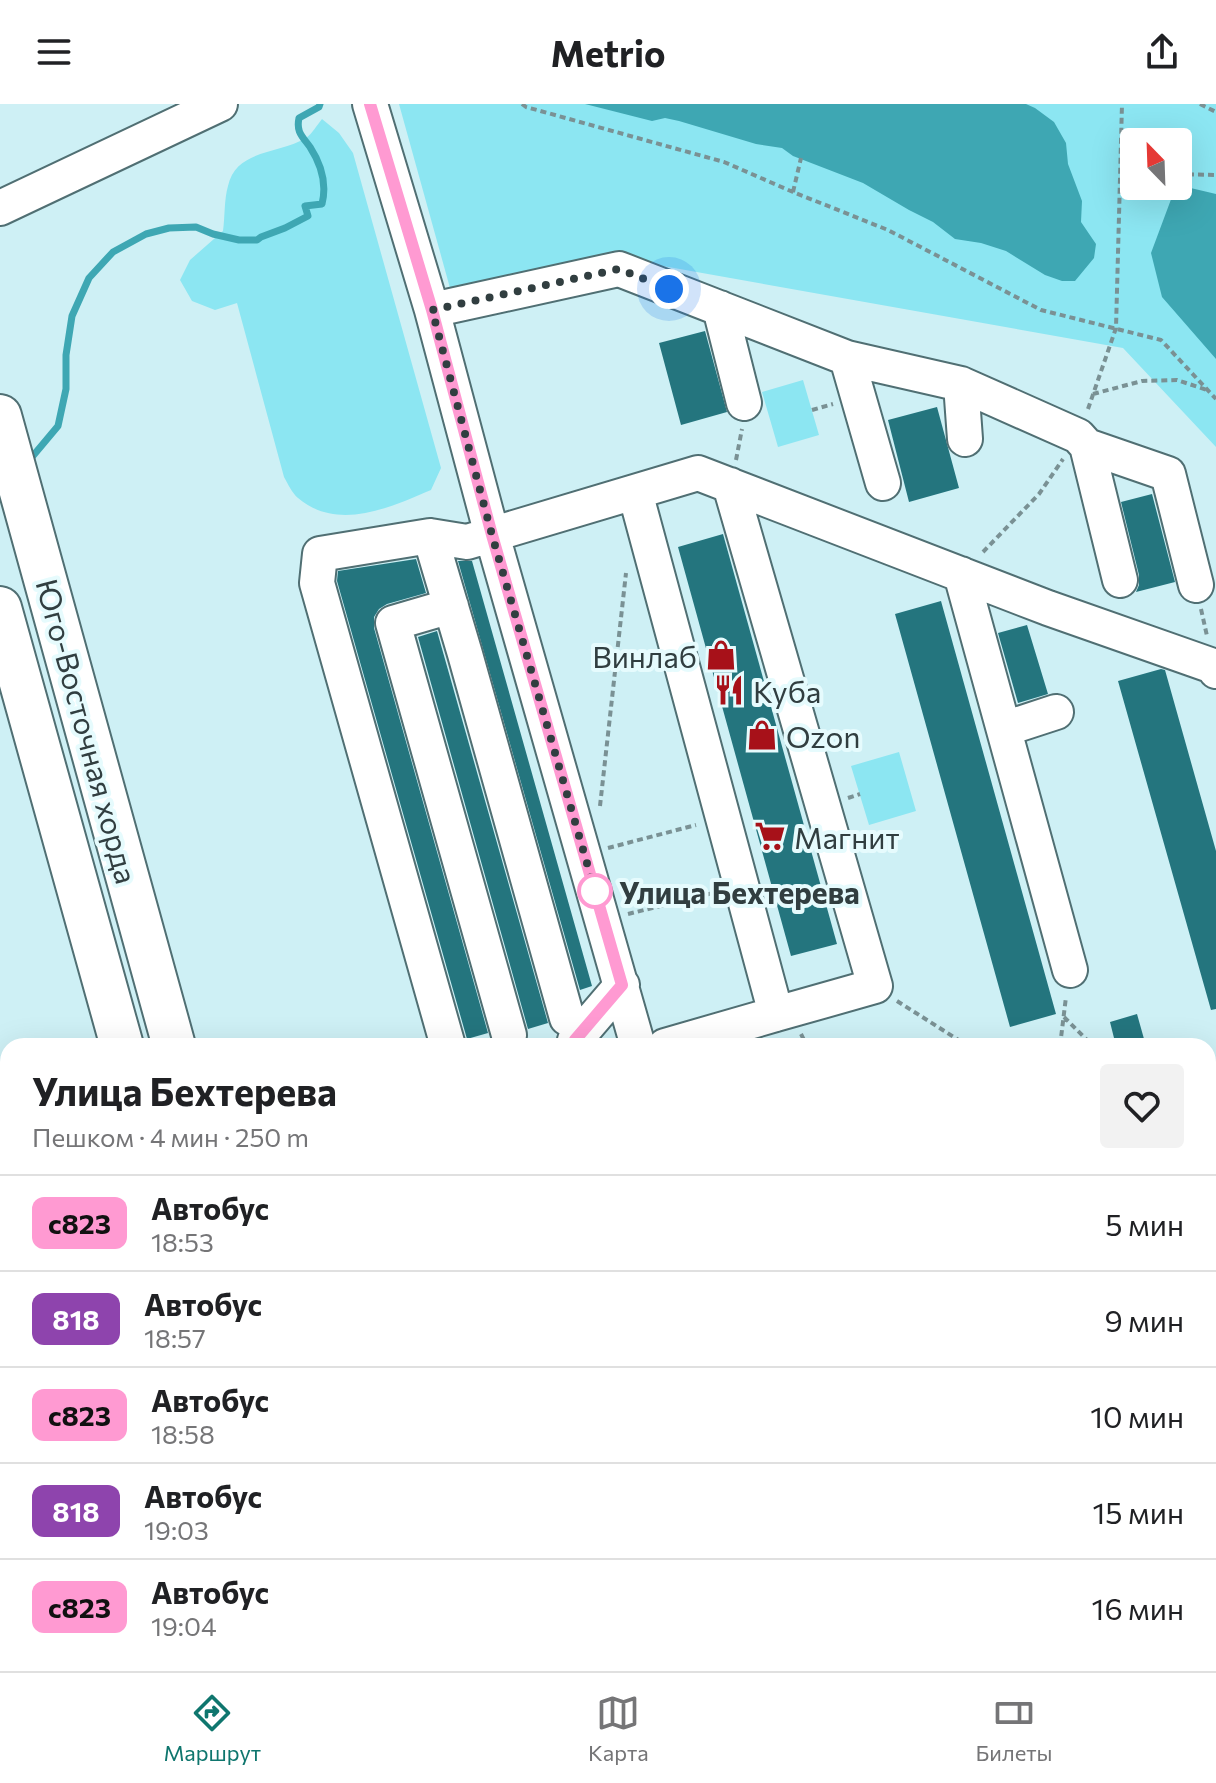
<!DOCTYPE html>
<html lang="ru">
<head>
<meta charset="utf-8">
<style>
	:root { --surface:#fff; --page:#f2f2f2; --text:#202124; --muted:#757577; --line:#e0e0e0; --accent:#0f766e }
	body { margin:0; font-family:Commissioner,sans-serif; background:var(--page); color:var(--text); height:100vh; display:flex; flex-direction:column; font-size:30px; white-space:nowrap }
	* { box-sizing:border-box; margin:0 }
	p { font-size:26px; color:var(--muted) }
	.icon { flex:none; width:44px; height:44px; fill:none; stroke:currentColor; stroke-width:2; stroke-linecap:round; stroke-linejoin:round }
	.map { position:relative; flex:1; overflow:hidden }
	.side { position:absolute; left:0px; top:934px; width:1216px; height:634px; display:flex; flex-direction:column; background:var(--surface); border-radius:24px 24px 0 0; box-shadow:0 8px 32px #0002 }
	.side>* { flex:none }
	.badge { padding:0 16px; border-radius:12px; font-size:28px; line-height:52px }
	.needle { width:52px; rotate:337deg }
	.tools { position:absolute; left:1120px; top:24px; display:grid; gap:16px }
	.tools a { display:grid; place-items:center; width:72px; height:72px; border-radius:8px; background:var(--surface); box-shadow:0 8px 32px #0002; font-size:40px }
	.you { position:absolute; width:40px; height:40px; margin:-20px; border:6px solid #fff; border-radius:50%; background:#1a73e8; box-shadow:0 0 0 12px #1a73e833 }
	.map>.badge { position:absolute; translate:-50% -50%; box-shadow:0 0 0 4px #fff }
	.round { display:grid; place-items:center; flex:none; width:84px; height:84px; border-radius:8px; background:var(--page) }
	.overview { display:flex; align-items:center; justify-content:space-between; height:136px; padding:0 32px }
	h1 { font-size:38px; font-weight:700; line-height:60px }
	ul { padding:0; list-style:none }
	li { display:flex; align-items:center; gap:24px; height:96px; padding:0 32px; border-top:2px solid var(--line) }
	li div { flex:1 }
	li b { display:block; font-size:30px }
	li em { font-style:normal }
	li .badge { min-width:88px; font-weight:700; text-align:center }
	header { display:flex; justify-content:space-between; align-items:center; height:104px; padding:0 32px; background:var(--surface); font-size:36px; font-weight:700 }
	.tab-bar { display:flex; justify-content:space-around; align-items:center; height:112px; border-top:2px solid var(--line); background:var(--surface); font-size:22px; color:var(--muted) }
	.tab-bar a { display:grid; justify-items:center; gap:4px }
	.tab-bar .current { color:var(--accent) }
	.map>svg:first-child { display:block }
	.green { fill:#8ce6f2; fill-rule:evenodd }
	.water { fill:#3ea7b3 }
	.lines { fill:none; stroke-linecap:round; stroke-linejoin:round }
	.stream { stroke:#3ea7b3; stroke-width:7 }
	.building { fill:#24757e }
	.minor-casing { stroke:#506f73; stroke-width:38 }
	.major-casing { stroke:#506f73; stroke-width:46 }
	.path { stroke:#7a9194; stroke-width:4; stroke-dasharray:6 4; stroke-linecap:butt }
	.minor { stroke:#fff; stroke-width:34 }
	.major { stroke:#fff; stroke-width:42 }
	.line-casing { stroke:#fff; stroke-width:18 }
	.line { stroke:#ff9ad2; stroke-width:12 }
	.walk { stroke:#313e40; stroke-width:8; stroke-dasharray:0 14.4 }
	.stop-dot { fill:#fff; stroke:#ff9ad2; stroke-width:4 }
	.labels { text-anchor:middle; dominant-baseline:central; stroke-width:8; stroke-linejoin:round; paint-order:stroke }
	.poi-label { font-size:30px; fill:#313e40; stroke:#e6fbfd; text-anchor:start }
	.street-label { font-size:30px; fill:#313e40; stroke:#e6fbfd }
	.stop-label { font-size:30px; font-weight:bold; fill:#313e40; stroke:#e6fbfd; text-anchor:start }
</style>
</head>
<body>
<header><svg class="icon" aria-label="menu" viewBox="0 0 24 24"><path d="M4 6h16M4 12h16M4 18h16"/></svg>Metrio<svg class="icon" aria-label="share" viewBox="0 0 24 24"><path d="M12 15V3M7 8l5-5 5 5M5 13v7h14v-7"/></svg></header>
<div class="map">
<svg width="1216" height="1567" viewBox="0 0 1216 1567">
	<rect width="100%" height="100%" fill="#cef0f5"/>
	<path class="green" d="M399,0H1216V343L1123,244L618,154L450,184ZM1134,38H1178V82H1134Z
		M322,15L339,29L353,49L441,364L431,386C391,403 338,428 298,394C292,389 288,380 284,373L237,199L215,206L192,197L180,176L190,156L223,127C225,112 224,96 228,82C236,45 280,50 306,34C312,30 317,21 322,15Z
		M803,276L819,331L778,343L762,288Z
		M899,648L916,707L869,721L851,662Z"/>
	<path class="water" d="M585,0H1026L1035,4L1054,18L1066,39L1068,60L1082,97L1081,118L1096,140L1094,154L1075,177H1062L1045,171L1006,147L981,139L955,135L933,118L909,106L863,79L793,52L782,44L756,40L679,17L665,14L652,17Z
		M1178,81L1216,90V255L1162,193L1151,149L1176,82Z"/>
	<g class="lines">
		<path class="stream" d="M27,359L58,322L66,285V251L72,212L89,174L113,148L146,130L169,124L196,123L213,130L239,136H257L261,133L285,124L308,112L305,102L322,100C327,80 321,60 310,43C302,32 296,28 299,14L319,3L320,0"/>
	</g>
	<path class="building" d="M705,227L727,308L681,321L659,239Z
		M937,303L959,384L909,398L888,316Z
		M1152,390L1175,478L1136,488L1139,481V471L1121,398Z
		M723,430L837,840L791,852L678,443Z
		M416,455L426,489L387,500L379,505L374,513V524L488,929L467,935L337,477L338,467Z
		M458,457H472L592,882L580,886Z
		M941,497L1056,910L1010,923L895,510Z
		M1027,521L1048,590L1018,599L998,529Z
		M437,527L548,919L528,925L418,533Z
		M1161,565L1165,566L1216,747V905L1211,906L1118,577Z
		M1137,910L1146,942H1116L1110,918Z"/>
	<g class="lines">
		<g class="minor-casing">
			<path id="minor" d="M370,0L432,206L492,431L638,942
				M0,104L220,0
				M720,204L744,299
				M432,206L619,165L847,254L961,280L1078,332L1087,342L1120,476
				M847,254L883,379
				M961,280L965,335
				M1087,342L1168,370L1196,481
				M635,388L776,910L875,882L730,381
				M430,432L465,550L567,914
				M961,470L1070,866
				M451,502L393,519L509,931
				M1004,625L1056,608
				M448,942L317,479L320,450L430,432L467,438L698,369L1048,504L1213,562L1216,567
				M574,942L575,936L622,881
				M665,942L776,910
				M1210,1116L1216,1114
				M1208,1225L1216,1223
				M1208,1354L1216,1352
				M0,1525L8,1523
				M1208,1526L1216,1524
				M208,1560L209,1567
				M789,1560L791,1567
				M1123,1560L1125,1567
				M504,1567V1560"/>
		</g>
		<g class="major-casing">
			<path id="major" d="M0,312L174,942
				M0,504L122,942
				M293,1560L295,1567
				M344,1560L346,1567"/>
		</g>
		<path class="path" d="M522,0L526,3L724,58L793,88L888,126L1041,206L1161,236L1216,295
			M1200,0L1216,8
			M1121,68H1134
			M1178,70L1216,71
			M793,88L801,54
			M1093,290L1142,277L1177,276L1207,286
			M1088,305L1116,224L1122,0
			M812,306L833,300
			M736,356L742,325
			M983,448L1039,390L1063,355
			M1201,505L1207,532
			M848,694L860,690
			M600,702L626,469
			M608,744L696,721
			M628,810L717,788
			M897,897L968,942
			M1064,913L1093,942
			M801,930L807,942
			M1060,942L1066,893
			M1208,1015H1216
			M0,1096L8,1098
			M0,1445L8,1442"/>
		<use href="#minor" class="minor"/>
		<use href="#major" class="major"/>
	</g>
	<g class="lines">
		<g class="line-casing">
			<path id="line" d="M370,0L432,206L492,431L622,881L575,936L574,942"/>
		</g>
		<use href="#line" class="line"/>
		<path class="walk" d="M595,787L492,431L432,206L619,165L669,185"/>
	</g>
	<defs>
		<g id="shop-bare" transform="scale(2.4)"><path d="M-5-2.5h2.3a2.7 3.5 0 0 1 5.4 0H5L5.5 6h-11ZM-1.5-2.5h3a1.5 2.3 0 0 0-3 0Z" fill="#a71119" stroke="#e6fbfd" stroke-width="2.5" paint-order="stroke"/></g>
		<g id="restaurant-bare" transform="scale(2.4)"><path d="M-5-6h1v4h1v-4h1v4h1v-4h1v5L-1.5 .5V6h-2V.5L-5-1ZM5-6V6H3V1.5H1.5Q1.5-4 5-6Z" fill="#a71119" stroke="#e6fbfd" stroke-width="2.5" paint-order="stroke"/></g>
		<g id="supermarket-bare" transform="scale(2.4)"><path d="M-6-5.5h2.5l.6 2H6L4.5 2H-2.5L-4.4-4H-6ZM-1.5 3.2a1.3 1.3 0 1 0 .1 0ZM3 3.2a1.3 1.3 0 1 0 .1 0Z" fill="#a71119" stroke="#e6fbfd" stroke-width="2.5" paint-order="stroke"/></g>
	</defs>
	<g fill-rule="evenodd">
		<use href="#shop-bare" x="721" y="551"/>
		<use href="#restaurant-bare" x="729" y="586"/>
		<use href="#shop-bare" x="762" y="631"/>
		<use href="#supermarket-bare" x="770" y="732"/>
	</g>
	<circle class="stop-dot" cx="595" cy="787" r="16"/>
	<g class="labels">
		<g class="poi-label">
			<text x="697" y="551" text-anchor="end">Винлаб</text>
			<text x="753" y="586">Куба</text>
			<text x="786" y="631">Ozon</text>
			<text x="794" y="732">Магнит</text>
		</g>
		<g class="street-label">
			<text transform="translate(88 627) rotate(75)">Юго-Восточная хорда</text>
		</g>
		<g class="stop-label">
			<text x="619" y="787">Улица Бехтерева</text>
		</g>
	</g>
</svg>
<div class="tools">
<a><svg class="needle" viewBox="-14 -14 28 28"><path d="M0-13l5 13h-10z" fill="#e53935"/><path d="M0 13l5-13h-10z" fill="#757577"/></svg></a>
</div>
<div class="you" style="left:669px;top:185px"></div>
<section class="side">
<div class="overview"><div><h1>Улица Бехтерева</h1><p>Пешком · 4 мин · 250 m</p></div><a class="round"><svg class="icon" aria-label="heart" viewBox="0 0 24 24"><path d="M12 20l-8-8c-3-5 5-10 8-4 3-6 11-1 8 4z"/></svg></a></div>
<ul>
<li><span class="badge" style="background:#ff9ad2;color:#111">с823</span><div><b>Автобус</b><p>18:53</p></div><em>5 мин</em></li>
<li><span class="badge" style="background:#8e44ad;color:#fff">818</span><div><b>Автобус</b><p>18:57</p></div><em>9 мин</em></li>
<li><span class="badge" style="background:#ff9ad2;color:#111">с823</span><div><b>Автобус</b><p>18:58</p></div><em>10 мин</em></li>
<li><span class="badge" style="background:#8e44ad;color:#fff">818</span><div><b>Автобус</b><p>19:03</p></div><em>15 мин</em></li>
<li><span class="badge" style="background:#ff9ad2;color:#111">с823</span><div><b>Автобус</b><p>19:04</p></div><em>16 мин</em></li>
</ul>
</section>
</div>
<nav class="tab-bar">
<a class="current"><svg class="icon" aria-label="directions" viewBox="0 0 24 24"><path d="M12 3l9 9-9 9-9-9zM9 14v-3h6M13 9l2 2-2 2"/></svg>Маршрут</a>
<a><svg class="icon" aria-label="map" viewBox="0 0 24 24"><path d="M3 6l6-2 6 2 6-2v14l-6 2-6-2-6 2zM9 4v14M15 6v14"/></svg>Карта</a>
<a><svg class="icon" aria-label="tickets" viewBox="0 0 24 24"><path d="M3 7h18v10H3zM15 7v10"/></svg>Билеты</a>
</nav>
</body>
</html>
